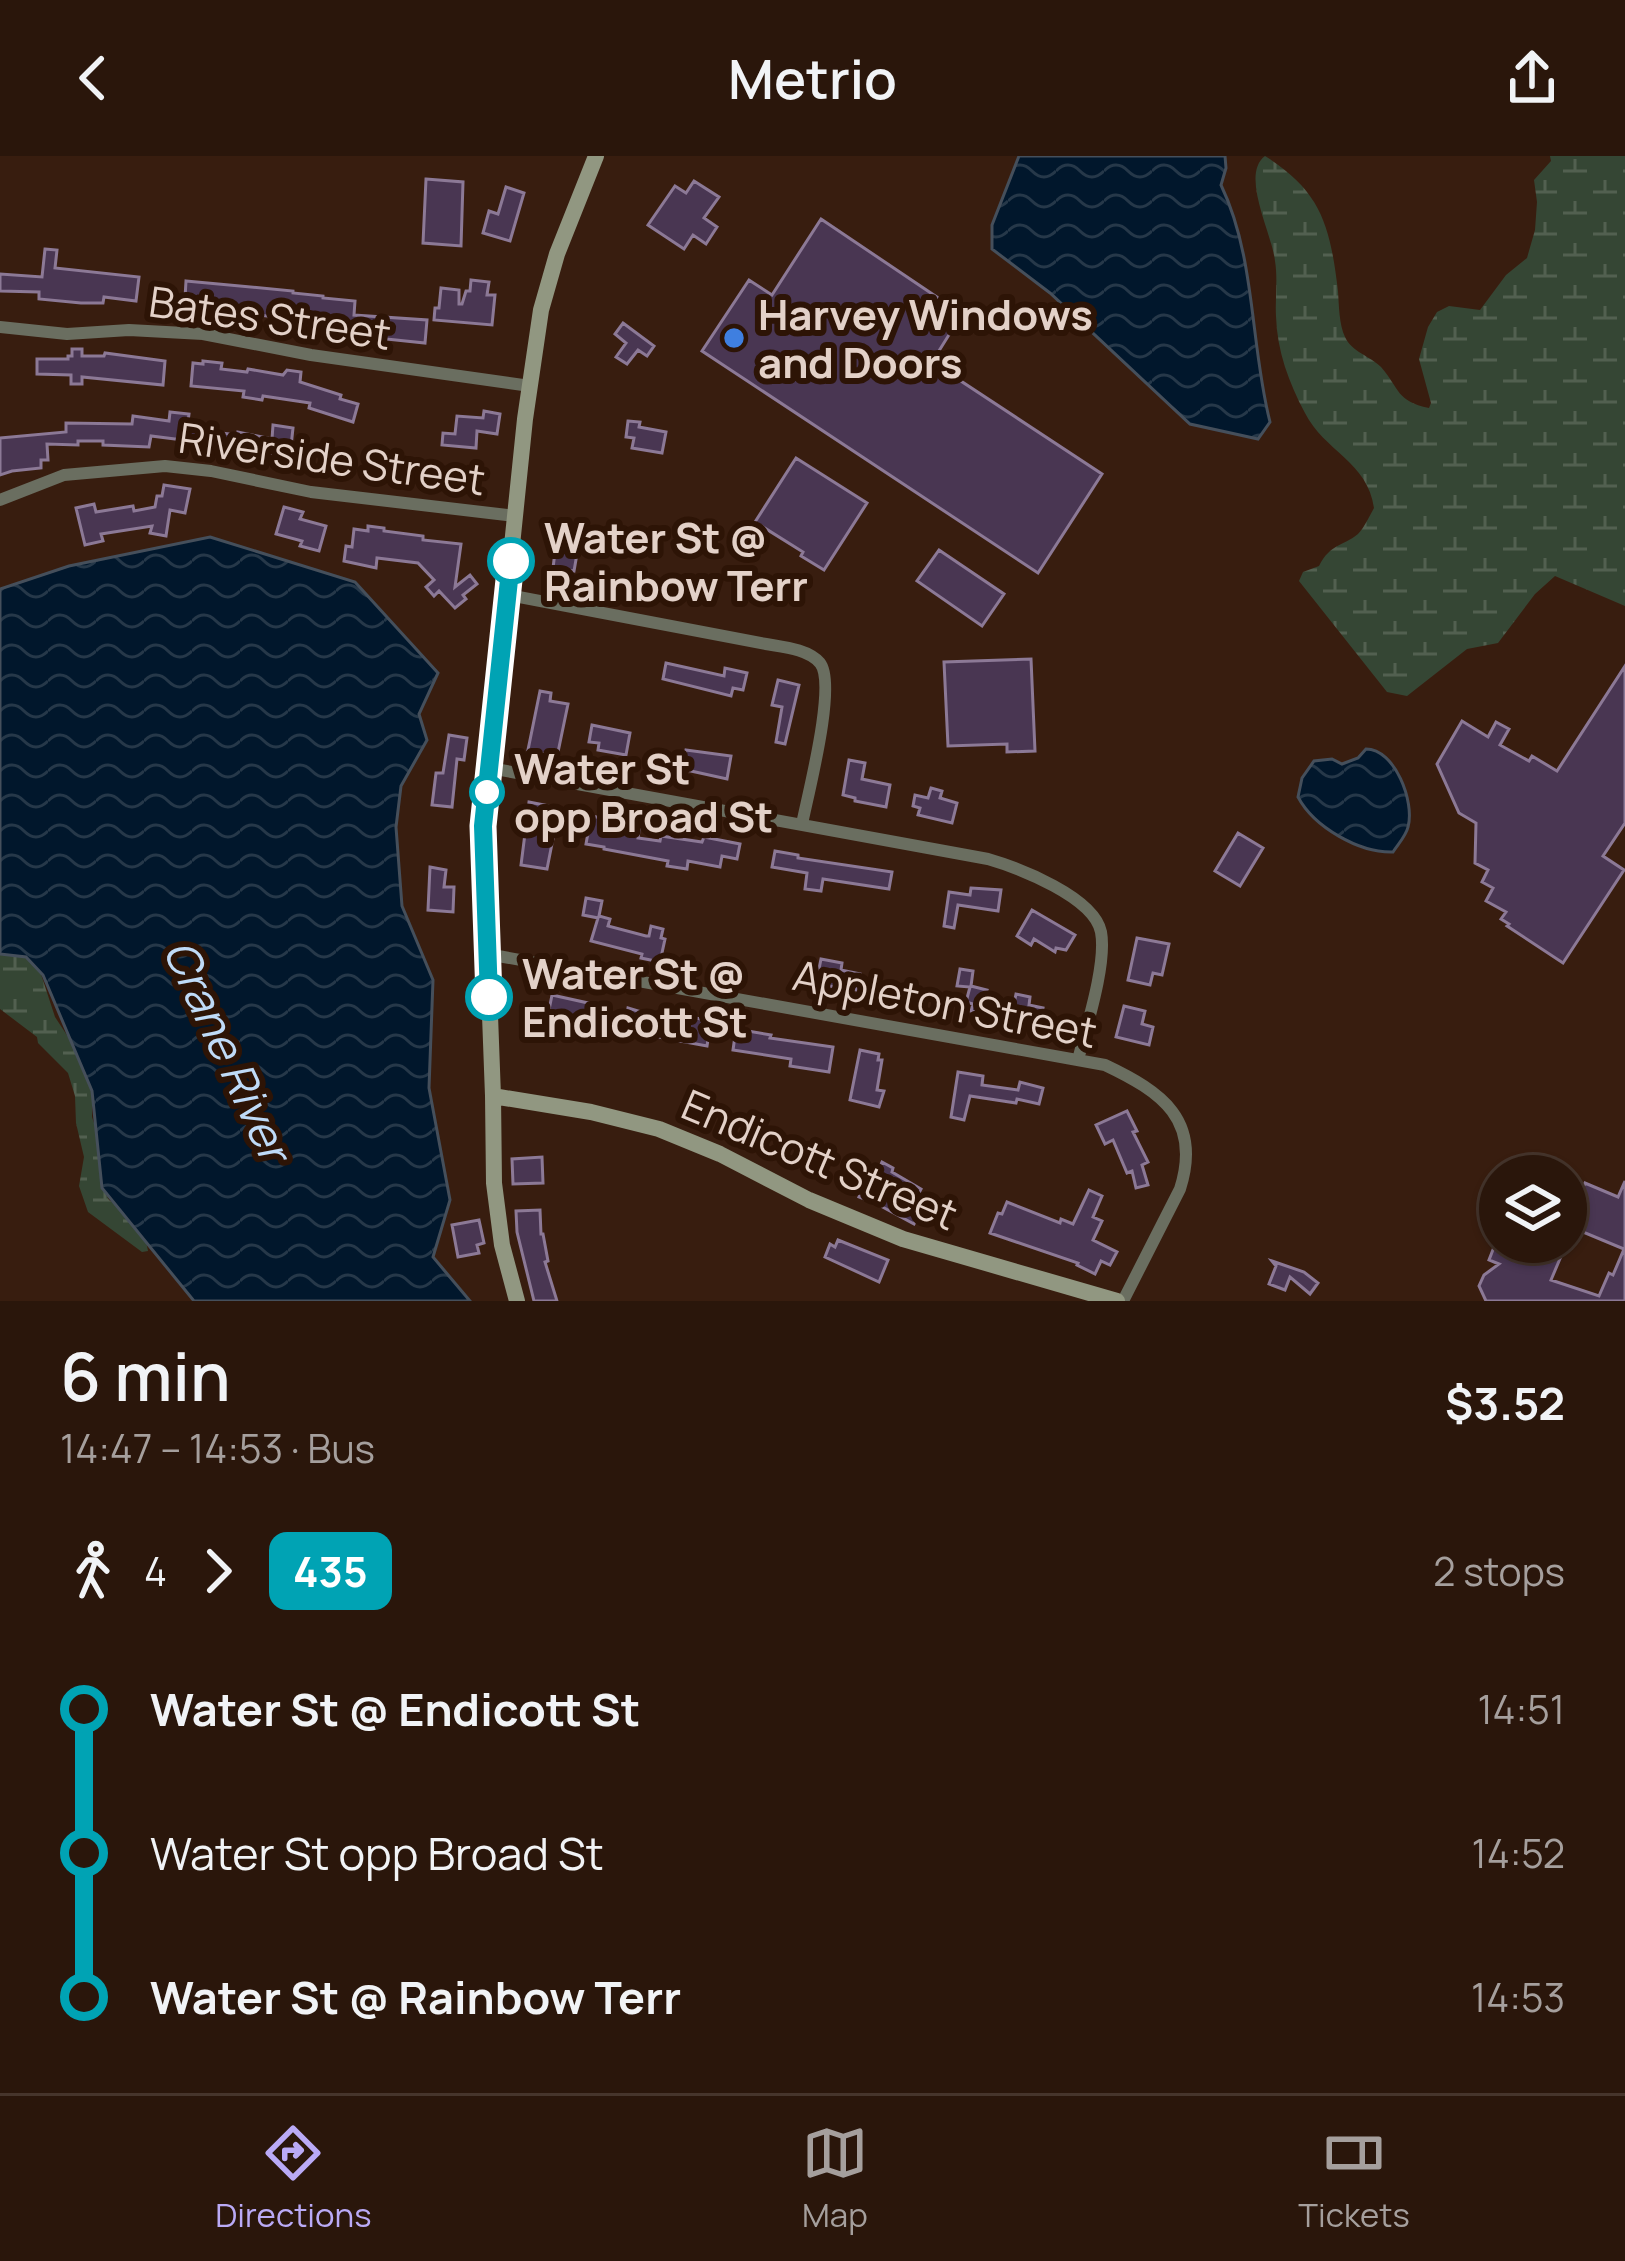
<!DOCTYPE html>
<html lang="en">
<head>
<meta charset="utf-8">
<style>
	:root { --surface:#2a160b; --page:#321f14; --text:#f1f3f6; --muted:#a59f9d; --line:#46352c; --accent:#baaaf6 }
	body { margin:0; font-family:Manrope,sans-serif; background:var(--page); color:var(--text); height:100vh; display:flex; flex-direction:column; font-size:45px; white-space:nowrap }
	* { box-sizing:border-box; margin:0 }
	p { font-size:39px; color:var(--muted) }
	.icon { flex:none; width:66px; height:66px; fill:none; stroke:currentColor; stroke-width:2; stroke-linecap:round; stroke-linejoin:round }
	.map { position:relative; height:1145px; overflow:hidden }
	.sheet { display:flex; flex-direction:column; background:var(--surface); flex:1 }
	.sheet>* { flex:none }
	.badge { padding:0 24px; border-radius:18px; font-size:42px; line-height:78px }
	.fabs { position:absolute; left:1479px; top:999px; display:grid; gap:24px }
	.fabs a { display:grid; place-items:center; width:108px; height:108px; border-radius:50%; background:var(--surface); box-shadow:0 3px 9px #0004,0 0 0 3px var(--line); font-size:60px }
	.map>.badge { position:absolute; translate:-50% -50%; box-shadow:0 0 0 6px #fff }
	.legs { display:flex; align-items:center; gap:18px; height:132px; padding:0 60px; font-size:39px }
	.legs p { margin-inline-start:auto }
	.summary { display:flex; align-items:center; justify-content:space-between; height:204px; padding:0 60px }
	h1 { font-size:66px; font-weight:600; line-height:90px }
	ul { padding:0 60px; list-style:none }
	li { display:flex; align-items:center; gap:42px; height:144px; font-size:45px }
	li i { display:grid; place-items:center; width:18px; height:100%; margin:0 15px; background:currentColor }
	li i::after { content:''; width:30px; height:30px; margin:-15px; border:9px solid; border-radius:50%; background:var(--surface) }
	li p { margin-inline-start:auto }
	li:first-child i { background:linear-gradient(#0000 50%,currentColor 0) }
	li:last-child i { background:linear-gradient(currentColor 50%,#0000 0) }
	header { display:flex; justify-content:space-between; align-items:center; height:156px; padding:0 60px; background:var(--surface); font-size:54px; font-weight:600 }
	.tab-bar { display:flex; justify-content:space-around; align-items:center; height:168px; border-top:3px solid var(--line); background:var(--surface); font-size:33px; color:var(--muted) }
	.tab-bar a { display:grid; justify-items:center; gap:6px }
	.tab-bar .current { color:var(--accent) }
	.map>svg:first-child { display:block }
	.wetland { fill:url(#wetland-marsh) }
	.water { fill:url(#water-waves); stroke:#454f5b; stroke-width:3 }
	.building { fill:#493652; stroke:#8c7996; stroke-width:3 }
	.lines { fill:none; stroke-linecap:round; stroke-linejoin:round }
	.street { stroke:#6a6e60; stroke-width:12 }
	.secondary { stroke:#919781; stroke-width:16 }
	.line-1-casing { stroke:#fff; stroke-width:27 }
	.line-1 { stroke:#00a3b4; stroke-width:18 }
	.shop-dot { fill:#3f7fe0; stroke:#2d1406; stroke-width:4.5 }
	.stop-1-dot { fill:#fff; stroke:#00a3b4; stroke-width:6 }
	.labels { text-anchor:middle; dominant-baseline:central; stroke-width:12; stroke-linejoin:round; paint-order:stroke }
	.poi-label { font-size:42px; font-weight:bold; fill:#e3d1c8; stroke:#2d1406; text-anchor:start }
	.street-label { font-size:42px; fill:#e3d1c8; stroke:#2d1406 }
	.stop-label { font-size:42px; font-weight:bold; fill:#e3d1c8; stroke:#2d1406; text-anchor:start }
	.water-label { font-size:45px; font-style:italic; fill:#bfdbf8; stroke:#2d1406 }
</style>
</head>
<body>
<header><svg class="icon" aria-label="back" viewBox="0 0 24 24"><path d="M15 5l-7 7 7 7"/></svg>Metrio<svg class="icon" aria-label="share" viewBox="0 0 24 24"><path d="M12 15V3M7 8l5-5 5 5M5 13v7h14v-7"/></svg></header>
<div class="map">
<svg width="1625" height="1145" viewBox="0 0 1625 1145">
	<defs>
		<pattern id="wetland-marsh" width="20" height="14" patternUnits="userSpaceOnUse" patternTransform="scale(3)"><rect width="20" height="14" fill="#354634"/><path d="M1 5h8M5 5V1M11 12h8M15 12V8" fill="none" stroke="#526050"/></pattern>
		<pattern id="water-waves" width="16" height="10" patternUnits="userSpaceOnUse" patternTransform="scale(3)"><rect width="16" height="10" fill="#01172c"/><path d="M0 5q4-4 8 0t8 0" fill="none" stroke="#263849"/></pattern>
	</defs>
	<rect width="100%" height="100%" fill="#381d0f"/>
	<path class="wetland" d="M1265,0C1322,36 1330,70 1338,135C1339,150 1339,168 1345,181C1352,196 1370,200 1381,211C1400,233 1396,245 1429,252L1431,247L1419,203L1428,171L1437,156L1449,150L1480,154L1506,119L1527,102L1535,74L1537,46L1534,24L1551,5L1550,0H1625V450L1555,420L1535,438L1498,487L1467,493L1407,540L1387,536L1299,425L1303,416L1319,410C1331,387 1342,391 1358,378C1364,372 1370,359 1374,352C1368,306 1324,295 1305,257C1289,227 1277,195 1276,160C1275,142 1278,123 1275,105C1272,77 1240,19 1265,0Z
		M0,795L22,799L40,815L55,861L78,896L83,915L92,935V961L97,976L102,1031L109,1044L130,1058L145,1080L148,1095L142,1096L88,1056L79,1030L84,1001L76,967L75,940L68,917L38,887L37,881L0,853Z"/>
	<path class="water" d="M1019,0H1225L1226,12L1221,29C1256,102 1250,188 1270,266L1258,283L1190,268L1050,137L992,93V69Z
		M210,381L355,426L438,517L419,558L427,584L401,630L396,671L402,750L433,824L429,932L450,1044L433,1101L470,1145H194L102,1032L92,935L43,819L26,801L0,798V433L69,410Z
		M1366,593C1395,593 1415,646 1408,671C1406,680 1398,688 1393,696C1359,697 1314,671 1298,641L1302,622L1314,605L1332,603L1342,608L1358,602Z"/>
	<path class="building" d="M426,23L463,26L461,90L423,87Z
		M694,25L719,41L704,62L717,71L706,88L693,79L684,93L648,69L675,30L686,37Z
		M506,31L524,37L510,85L483,77L489,55L498,58Z
		M821,63L962,158L932,206L1102,318L1038,417L702,195L749,124L772,139Z
		M45,93L57,94L55,112L139,121L136,145L104,141L103,147H81L39,143V136L0,135V118L42,121Z
		M471,124L489,126L487,139H495L492,169L434,164L435,152H439L441,132L459,134V148H462L466,135H470Z
		M186,125L293,135V137L323,140V142L355,145L354,159L427,164L425,187L367,181L368,176L301,173L302,164L240,157L241,150L185,142Z
		M623,167L654,190L647,200L638,194L627,208L616,201L626,187L615,178Z
		M72,193H82V200H104L105,197L165,205L163,229L82,221V228H71V219L37,218V203H68V200H72Z
		M203,205L222,207L221,213L247,216L248,213L283,219L287,214L301,216L300,226L341,239L340,243L358,248L353,266L309,252L310,247L263,240L262,244L243,241L244,235L191,230L193,207L203,208Z
		M484,255L500,258L497,278L477,275L476,292L442,289L443,277L455,278L457,260L483,262Z
		M170,256L189,258L187,273L238,279V276L272,283L273,269L293,272L290,300L260,296L258,303L240,299L241,296L199,291V286L151,280L149,291L103,289V285H78V289L47,288L48,304H41V312L12,315L0,319V282L66,276V267L132,268L133,260L169,265Z
		M628,265L640,266L639,271L666,276L662,297L632,292L634,282L626,281Z
		M796,302L867,347L824,414L801,400L803,396L755,366Z
		M164,329L190,333L185,357L170,354L166,380L150,377L152,370L101,378L103,385L85,389L76,352L94,348L96,356L133,350L134,355L155,351L157,340H162Z
		M284,351L303,356L300,363L326,370L319,395L300,390L302,385L276,378Z
		M368,370L384,372V375L423,380V384L461,388L455,431L470,419L477,428L463,439L466,443L455,452L439,435L434,440L426,431L434,424L418,407L377,402L376,412L344,405L346,390L352,391L354,373L368,375Z
		M558,372L581,375L574,415L553,412Z
		M939,394L1004,438L982,470L917,425Z
		M1031,503L1035,595L1007,596V588L948,590L944,506Z
		M666,507L724,520L725,512L747,517L743,534L733,532L731,540L663,523Z
		M1625,510V667L1603,700L1624,714L1563,807L1507,770L1509,768L1501,763L1506,756L1486,745L1493,732L1482,726L1488,714L1475,707L1476,667L1459,657L1437,608L1462,565L1488,581L1496,566L1509,573L1500,589L1529,605L1532,600L1557,615Z
		M778,524L799,529L785,588L776,586L782,551L772,549Z
		M540,535L551,537L550,545L568,548L557,601L528,594Z
		M592,569L630,577L626,599L598,594L599,587L589,586Z
		M449,579L467,582L464,604L457,603L452,651L432,649L436,617H443Z
		M686,594L731,600L727,623L682,613Z
		M849,604L865,607L862,623L890,629L886,651L855,645V642L843,639Z
		M931,632L942,635L940,642L957,647L952,667L918,659L920,652L913,650L915,639L928,642Z
		M529,646L559,652L547,713L521,709Z
		M591,660L640,669L638,682L660,685L661,680L702,686L704,681L740,688L737,703L722,700L720,711L688,705L687,713L667,710L668,705L604,693V691L586,688Z
		M1238,677L1263,692L1240,730L1215,715Z
		M775,695L798,699V702L892,716L889,733L823,723L821,735L805,733L807,717L772,711Z
		M430,711L446,714L444,731H454L453,756L428,754Z
		M971,732L1001,734L998,755L958,749L954,772L944,770L949,736L970,739Z
		M586,742L602,745L599,760L610,763L608,770L646,780H649L651,770L663,773L661,782L665,783L660,806L641,802L642,798L591,785L598,762L583,759Z
		M1032,754L1075,779L1066,794L1056,792L1055,796L1034,783L1031,789L1017,780Z
		M1137,782L1169,788L1162,819L1153,817L1150,829L1128,824Z
		M821,803L842,807L841,814L860,818L857,834L816,828Z
		M960,813L973,815L971,830L987,834L985,840L1014,848L1016,838L1030,841L1029,849L1043,852L1039,871L1026,868V865L971,855L973,848L966,846L970,831L957,830Z
		M552,839L588,847L583,866L548,859Z
		M1124,850L1145,855L1142,868L1153,871L1149,889L1116,881Z
		M628,852L668,864L670,857L711,865L707,890L642,878L641,882L605,875L608,858L626,862Z
		M736,873L771,879L770,882L833,891L829,916L790,910L791,903L733,894Z
		M860,894L879,898L878,904H882L877,934L884,935L879,951L850,944Z
		M958,916L983,920L982,929L1018,934L1020,926L1043,932L1039,948L1017,943L1016,947L970,940L964,964L951,961Z
		M1127,955L1137,975L1133,976L1148,1006L1142,1009L1148,1029L1136,1032L1132,1015L1127,1017L1113,984L1105,988L1096,969Z
		M542,1001L543,1027L513,1028L512,1003Z
		M882,1006L893,1012L892,1016L921,1033L912,1050L921,1055L914,1068L877,1048L859,1041L869,1019L875,1022Z
		M1566,1024L1583,1031L1585,1027L1618,1041L1625,1025V1145H1486L1479,1130L1484,1119L1499,1108L1489,1104L1496,1086H1567L1551,1124L1599,1140L1609,1117L1613,1119L1624,1093L1566,1069Z
		M1089,1034L1102,1040L1093,1061L1102,1065L1093,1084L1117,1096L1110,1109L1101,1105L1095,1118L1077,1109L1078,1107L990,1077L998,1057L1002,1058L1007,1046L1060,1067L1061,1063L1073,1068Z
		M540,1054L541,1078H543L548,1105L545,1106L557,1145H534L517,1076L516,1055Z
		M479,1064L484,1087L477,1089L479,1097L458,1101L452,1069Z
		M838,1084L888,1104L879,1126L825,1101L830,1088L835,1091Z
		M1272,1105L1304,1116L1318,1127L1310,1138L1290,1121L1285,1134L1269,1128L1276,1110Z"/>
	<g class="lines">
		<path class="street" d="M0,171L67,178L129,174L203,178L311,199L530,230
			M0,344L64,319L165,310L211,315L311,336L515,360
			M508,439L766,488C783,491 808,493 820,507C837,528 808,638 802,668
			M490,612L988,703C1019,712 1094,741 1101,776C1107,808 1086,872 1078,904
			M487,798L1105,909C1162,936 1202,964 1180,1033L1123,1145"/>
		<path class="secondary" d="M493,940L591,956L659,973L720,998L809,1044L903,1083L1117,1145
			M517,1145L502,1089L494,1027L493,940L483,671L525,263L541,154L557,98L596,0"/>
	</g>
	<g class="lines">
		<g class="line-1-casing">
			<path id="line-1" d="M489,841L483,670L511,405"/>
		</g>
		<use href="#line-1" class="line-1"/>
	</g>
	<circle class="shop-dot" cx="734" cy="182" r="12"/>
	<g class="stop-1-dot">
		<circle cx="511" cy="405" r="21"/>
		<circle cx="487" cy="636" r="15"/>
		<circle cx="489" cy="841" r="21"/>
	</g>
	<g class="labels">
		<g class="poi-label">
			<text x="758" y="158">Harvey Windows<tspan x="758" dy="48">and Doors</tspan></text>
		</g>
		<g class="street-label">
			<text transform="translate(270 161) rotate(8)">Bates Street</text>
			<text transform="translate(332 302) rotate(8)">Riverside Street</text>
			<text transform="translate(945 847) rotate(11)">Appleton Street</text>
			<text transform="translate(820 1003) rotate(23)">Endicott Street</text>
		</g>
		<g class="stop-label">
			<text x="544" y="381">Water St @<tspan x="544" dy="48">Rainbow Terr</tspan></text>
			<text x="514" y="612">Water St<tspan x="514" dy="48">opp Broad St</tspan></text>
			<text x="522" y="817">Water St @<tspan x="522" dy="48">Endicott St</tspan></text>
		</g>
		<g class="water-label">
			<text transform="translate(228 894) rotate(65)">Crane River</text>
		</g>
	</g>
</svg>
<div class="fabs">
<a><svg class="icon" aria-label="layers" viewBox="0 0 24 24"><path d="M12 4l9 5-9 5-9-5zM3 14l9 5 9-5"/></svg></a>
</div>
</div>
<section class="sheet">
<div class="summary"><div><h1>6 min</h1><p>14:47 – 14:53 · Bus</p></div><b>$3.52</b></div>
<div class="legs"><svg class="icon" aria-label="walk" viewBox="0 0 24 24"><circle cx="13" cy="4" r="2"/><path d="M13 8l-2 6 4 7M11 14l-3 7M7 12l3-4h3l4 4"/></svg>4<svg class="icon" aria-label="forward" viewBox="0 0 24 24"><path d="M9 5l7 7-7 7"/></svg><b class="badge" style="background:#00a3b4;color:#fff">435</b><p>2 stops</p></div>
<ul>
<li><i style="color:#00a3b4"></i><b>Water St @ Endicott St</b><p>14:51</p></li>
<li><i style="color:#00a3b4"></i><span>Water St opp Broad St</span><p>14:52</p></li>
<li><i style="color:#00a3b4"></i><b>Water St @ Rainbow Terr</b><p>14:53</p></li>
</ul>
</section>
<nav class="tab-bar">
<a class="current"><svg class="icon" aria-label="directions" viewBox="0 0 24 24"><path d="M12 3l9 9-9 9-9-9zM9 14v-3h6M13 9l2 2-2 2"/></svg>Directions</a>
<a><svg class="icon" aria-label="map" viewBox="0 0 24 24"><path d="M3 6l6-2 6 2 6-2v14l-6 2-6-2-6 2zM9 4v14M15 6v14"/></svg>Map</a>
<a><svg class="icon" aria-label="tickets" viewBox="0 0 24 24"><path d="M3 7h18v10H3zM15 7v10"/></svg>Tickets</a>
</nav>
</body>
</html>
